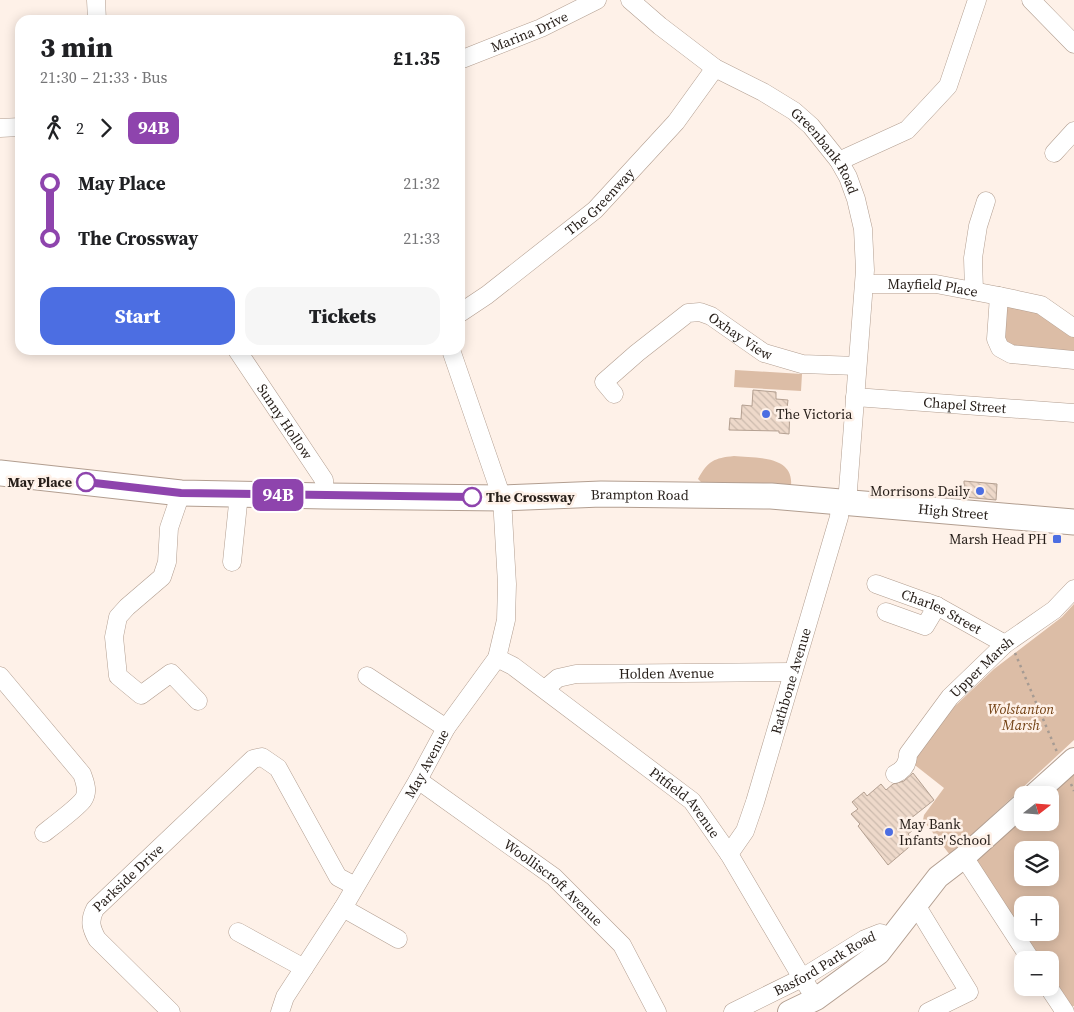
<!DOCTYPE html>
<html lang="en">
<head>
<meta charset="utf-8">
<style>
	:root { --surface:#fff; --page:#f6f6f6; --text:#202124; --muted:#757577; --accent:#4c6ee2 }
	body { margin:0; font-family:"Source Serif 4",serif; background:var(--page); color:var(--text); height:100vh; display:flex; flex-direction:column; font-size:19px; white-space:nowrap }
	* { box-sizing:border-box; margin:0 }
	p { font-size:16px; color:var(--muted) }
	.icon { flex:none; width:28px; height:28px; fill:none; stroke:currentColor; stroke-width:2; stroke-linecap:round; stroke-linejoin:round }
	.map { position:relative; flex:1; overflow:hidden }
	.side { position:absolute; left:15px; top:15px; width:450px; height:340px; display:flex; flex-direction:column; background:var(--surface); border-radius:15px; box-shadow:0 2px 12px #0003 }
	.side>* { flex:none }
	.badge { padding:0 10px; border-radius:8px; font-size:18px; line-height:32px }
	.needle { width:32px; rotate:73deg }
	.fabs { position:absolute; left:1014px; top:786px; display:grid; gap:10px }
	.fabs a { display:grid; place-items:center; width:45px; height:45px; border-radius:10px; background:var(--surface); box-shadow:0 2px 12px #0003; font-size:25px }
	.map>.badge { position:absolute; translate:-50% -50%; box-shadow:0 0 0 2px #fff }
	.legs { display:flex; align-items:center; gap:8px; height:55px; padding:0 25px; font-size:16px }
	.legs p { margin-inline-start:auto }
	.overview { display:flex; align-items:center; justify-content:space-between; height:85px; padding:0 25px }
	h1 { font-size:28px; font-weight:800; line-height:38px }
	.cta { display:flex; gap:10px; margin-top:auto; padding:10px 25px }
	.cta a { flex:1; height:58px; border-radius:15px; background:var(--accent); color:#fff; font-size:20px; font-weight:800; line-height:58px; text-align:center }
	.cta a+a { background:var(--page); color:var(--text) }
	ul { padding:0 25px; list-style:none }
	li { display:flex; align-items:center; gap:18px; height:55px; font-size:19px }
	li i { display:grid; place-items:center; width:8px; height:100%; margin:0 6px; background:currentColor }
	li i::after { content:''; width:12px; height:12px; margin:-6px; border:4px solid; border-radius:50%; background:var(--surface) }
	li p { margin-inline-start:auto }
	li:first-child i { background:linear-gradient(#0000 50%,currentColor 0) }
	li:last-child i { background:linear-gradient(currentColor 50%,#0000 0) }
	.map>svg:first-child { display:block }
	.green { fill:#dcbda6; fill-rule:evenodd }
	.building { fill:url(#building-back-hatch); stroke:#b4a091 }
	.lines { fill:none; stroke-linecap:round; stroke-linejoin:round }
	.minor-casing { stroke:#b29e90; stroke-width:19 }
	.major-casing { stroke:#b29e90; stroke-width:24 }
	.highway-casing { stroke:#b29e90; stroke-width:27 }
	.path { stroke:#a69b93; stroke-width:2.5; stroke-dasharray:2.5 4; stroke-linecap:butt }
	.minor { stroke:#fff; stroke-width:18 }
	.major { stroke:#fff; stroke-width:22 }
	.highway { stroke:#fff; stroke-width:25 }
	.line-1-casing { stroke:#fff; stroke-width:11 }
	.line-1 { stroke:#8e44ad; stroke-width:8 }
	.poi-dot { fill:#4c6ee2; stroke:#fef1e8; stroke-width:2 }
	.stop-1-dot { fill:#fff; stroke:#8e44ad; stroke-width:2.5 }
	.labels { text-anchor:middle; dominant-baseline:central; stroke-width:5; stroke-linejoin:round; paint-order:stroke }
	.street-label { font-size:14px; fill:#261e19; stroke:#fef1e8 }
	.poi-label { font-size:14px; fill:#261e19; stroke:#fef1e8; text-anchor:start }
	.stop-label { font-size:14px; font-weight:bold; fill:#261e19; stroke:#fef1e8; text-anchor:end }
	.park-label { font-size:14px; font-style:italic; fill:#713f11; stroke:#fef1e8 }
</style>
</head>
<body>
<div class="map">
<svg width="1074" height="1012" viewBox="0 0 1074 1012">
	<defs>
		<pattern id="building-back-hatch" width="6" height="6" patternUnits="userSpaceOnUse" patternTransform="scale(1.25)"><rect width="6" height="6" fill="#eed9ca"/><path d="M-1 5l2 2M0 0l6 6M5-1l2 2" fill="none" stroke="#ccbaad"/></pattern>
	</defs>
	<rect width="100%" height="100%" fill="#fef1e8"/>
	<path class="green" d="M999,296L1074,328V360L1000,348Z
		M735,370L802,374L801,391L734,387Z
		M734,456C754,458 794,455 791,485L701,482L698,479C708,461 714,458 734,456Z
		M1074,604V740L950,855L923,820L924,815L944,788L911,762L954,707L994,669L1062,617Z
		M1074,769V1006L1070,1007L1050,978V960H1038L978,868L976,858L1022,815V822H1050V795ZM1022,850H1050V878H1022ZM1022,905H1050V932H1022Z"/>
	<path class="building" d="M753,390L776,392V399L788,400L787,409H790L789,434L779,433V431L729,430L730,418L741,419L742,405L752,406Z
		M964,481L997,484L996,500L964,497Z
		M913,773L934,800L910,819L917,827L908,834L915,842L888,865L858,826L860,824L851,814L858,809L852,802L864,792L867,796L881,784L886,790L893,784L904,781Z"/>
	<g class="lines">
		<g class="minor-casing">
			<g id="minor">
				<path d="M96,0L97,20"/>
				<path id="s1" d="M630,0L660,26L715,68L763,92L794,111L811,126L839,161L848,177L856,199L863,229L865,270L847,503"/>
				<path d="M1031,0L1074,44"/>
				<path id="s2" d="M460,60L541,28L597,0"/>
				<path d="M0,128L20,127"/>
				<path d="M1054,153L1074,131"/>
				<path d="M839,161L907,130L948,86L977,0"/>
				<path id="s3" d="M865,284H936L999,296L1041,305L1074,328"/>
				<path d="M974,291L973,258L978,226L986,201"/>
				<path d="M999,296L996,339L1000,348L1011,354L1074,360"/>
				<path id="s4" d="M460,313L487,295L595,210L676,122L715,68"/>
				<path id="s5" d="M237,350L324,480L325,496"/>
				<path id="s6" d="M614,394L604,382L637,353L688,313L700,312L711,316L764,353L802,364L857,366"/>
				<path id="s7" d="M855,397L1074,413"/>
				<path d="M181,493L169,528L167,562L162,577L127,607L118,617L114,637L118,676L141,695L171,673L198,701"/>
				<path d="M232,562L239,494"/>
				<path id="s8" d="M876,584L937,606L1005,644"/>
				<path d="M886,612L925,626L937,606"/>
				<path id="s9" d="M497,658L513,666L692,801L729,854L802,978L816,999"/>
				<path d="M0,676L82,774C85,782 89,792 83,800C77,808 53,826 44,833"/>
				<path d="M367,676L446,728"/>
				<path id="s10" d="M545,689L558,678L576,674L793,672"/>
				<path id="s11" d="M895,774C904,770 908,763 908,754L950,697L1005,644L1054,610L1074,589"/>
				<path id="s12" d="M418,780L554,877L622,945L657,1012"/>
				<path id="s13" d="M729,854L745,831L755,802L839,517L840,502"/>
				<path d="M964,857L1031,960"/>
				<path d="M916,905L969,992L928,1012"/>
				<path d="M343,908L398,939"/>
				<path d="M238,932L304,968"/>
				<path d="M1049,988L1065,1012"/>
				<path id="s14" d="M171,1012L97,939C91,928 89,921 95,909L253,759L262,757L278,768L338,877L355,886"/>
				<path id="s15" d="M280,1012L285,997L343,908L418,780L446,728L497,658L506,620L507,584L502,498L451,350"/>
				<path id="s16" d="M733,1012L802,978L865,939L880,933L891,937"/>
			</g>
		</g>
		<g class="major-casing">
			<path id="major" d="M1034,795L1074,759
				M789,1012L816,999L879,953L938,877L964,857L1022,805"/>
		</g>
		<g class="highway-casing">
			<g id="highway">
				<path id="s17" d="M0,473L181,493L325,496L502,498L601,494L771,496L1074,522"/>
			</g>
		</g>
		<path class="path" d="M1015,653L1057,752
			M1071,784L1074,791"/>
		<use href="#minor" class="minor"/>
		<use href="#major" class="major"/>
		<use href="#highway" class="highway"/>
	</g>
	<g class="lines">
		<g class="line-1-casing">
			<path id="line-1" d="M86,482L181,493L472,497"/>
		</g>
		<use href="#line-1" class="line-1"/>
	</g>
	<g class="poi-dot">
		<circle cx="766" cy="414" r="5"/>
		<circle cx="980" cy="491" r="5"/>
		<rect x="1052" y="534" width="10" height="10" rx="2.5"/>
		<circle cx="889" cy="832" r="5"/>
	</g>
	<g class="stop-1-dot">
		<circle cx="86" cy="482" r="9"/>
		<circle cx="472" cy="497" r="9"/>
	</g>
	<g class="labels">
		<g class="street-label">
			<text stroke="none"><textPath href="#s2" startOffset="75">Marina Drive</textPath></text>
			<text stroke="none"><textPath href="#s1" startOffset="250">Greenbank Road</textPath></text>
			<text stroke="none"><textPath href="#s4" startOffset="179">The Greenway</textPath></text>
			<text stroke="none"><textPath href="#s3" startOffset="68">Mayfield Place</textPath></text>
			<text stroke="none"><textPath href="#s6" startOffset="184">Oxhay View</textPath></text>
			<text stroke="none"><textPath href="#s7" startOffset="110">Chapel Street</textPath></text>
			<text stroke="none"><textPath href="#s5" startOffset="86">Sunny Hollow</textPath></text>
			<text stroke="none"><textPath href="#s17" startOffset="641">Brampton Road</textPath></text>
			<text stroke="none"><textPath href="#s17" startOffset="955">High Street</textPath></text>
			<text stroke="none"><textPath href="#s8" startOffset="71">Charles Street</textPath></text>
			<text stroke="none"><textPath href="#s11" startOffset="140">Upper Marsh</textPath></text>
			<text stroke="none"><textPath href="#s10" startOffset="126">Holden Avenue</textPath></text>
			<text stroke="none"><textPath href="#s13" startOffset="185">Rathbone Avenue</textPath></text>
			<text stroke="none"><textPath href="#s15" startOffset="289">May Avenue</textPath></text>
			<text stroke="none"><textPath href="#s9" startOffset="238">Pitfield Avenue</textPath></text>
			<text stroke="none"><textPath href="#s14" startOffset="181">Parkside Drive</textPath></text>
			<text stroke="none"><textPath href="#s12" startOffset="170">Woolliscroft Avenue</textPath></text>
			<text stroke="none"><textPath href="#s16" startOffset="104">Basford Park Road</textPath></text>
		</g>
		<g class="poi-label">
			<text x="776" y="414">The Victoria</text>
			<text x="970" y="491" text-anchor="end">Morrisons Daily</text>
			<text x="1047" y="539" text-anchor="end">Marsh Head PH</text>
			<text x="899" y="824">May Bank<tspan x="899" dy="16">Infants' School</tspan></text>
		</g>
		<g class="stop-label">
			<text x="72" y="482">May Place</text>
			<text x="486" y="497" text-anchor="start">The Crossway</text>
		</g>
		<g class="park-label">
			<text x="1021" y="709">Wolstanton<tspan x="1021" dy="16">Marsh</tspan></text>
		</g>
	</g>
</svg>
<div class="fabs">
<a><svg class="needle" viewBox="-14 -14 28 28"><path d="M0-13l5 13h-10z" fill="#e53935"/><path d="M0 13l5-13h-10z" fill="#757577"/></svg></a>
<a><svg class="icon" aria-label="layers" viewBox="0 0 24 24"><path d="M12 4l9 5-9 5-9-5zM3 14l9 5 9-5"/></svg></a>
<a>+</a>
<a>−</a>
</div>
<b class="badge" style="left:278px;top:495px;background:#8e44ad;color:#fff">94B</b>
<section class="side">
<div class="overview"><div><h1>3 min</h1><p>21:30 – 21:33 · Bus</p></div><b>£1.35</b></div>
<div class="legs"><svg class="icon" aria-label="walk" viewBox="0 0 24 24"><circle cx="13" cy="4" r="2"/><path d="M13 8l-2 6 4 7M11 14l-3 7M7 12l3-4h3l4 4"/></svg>2<svg class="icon" aria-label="forward" viewBox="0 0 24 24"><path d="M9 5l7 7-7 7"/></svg><b class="badge" style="background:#8e44ad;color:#fff">94B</b></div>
<ul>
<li><i style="color:#8e44ad"></i><b>May Place</b><p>21:32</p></li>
<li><i style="color:#8e44ad"></i><b>The Crossway</b><p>21:33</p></li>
</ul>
<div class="cta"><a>Start</a><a>Tickets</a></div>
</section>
</div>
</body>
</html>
